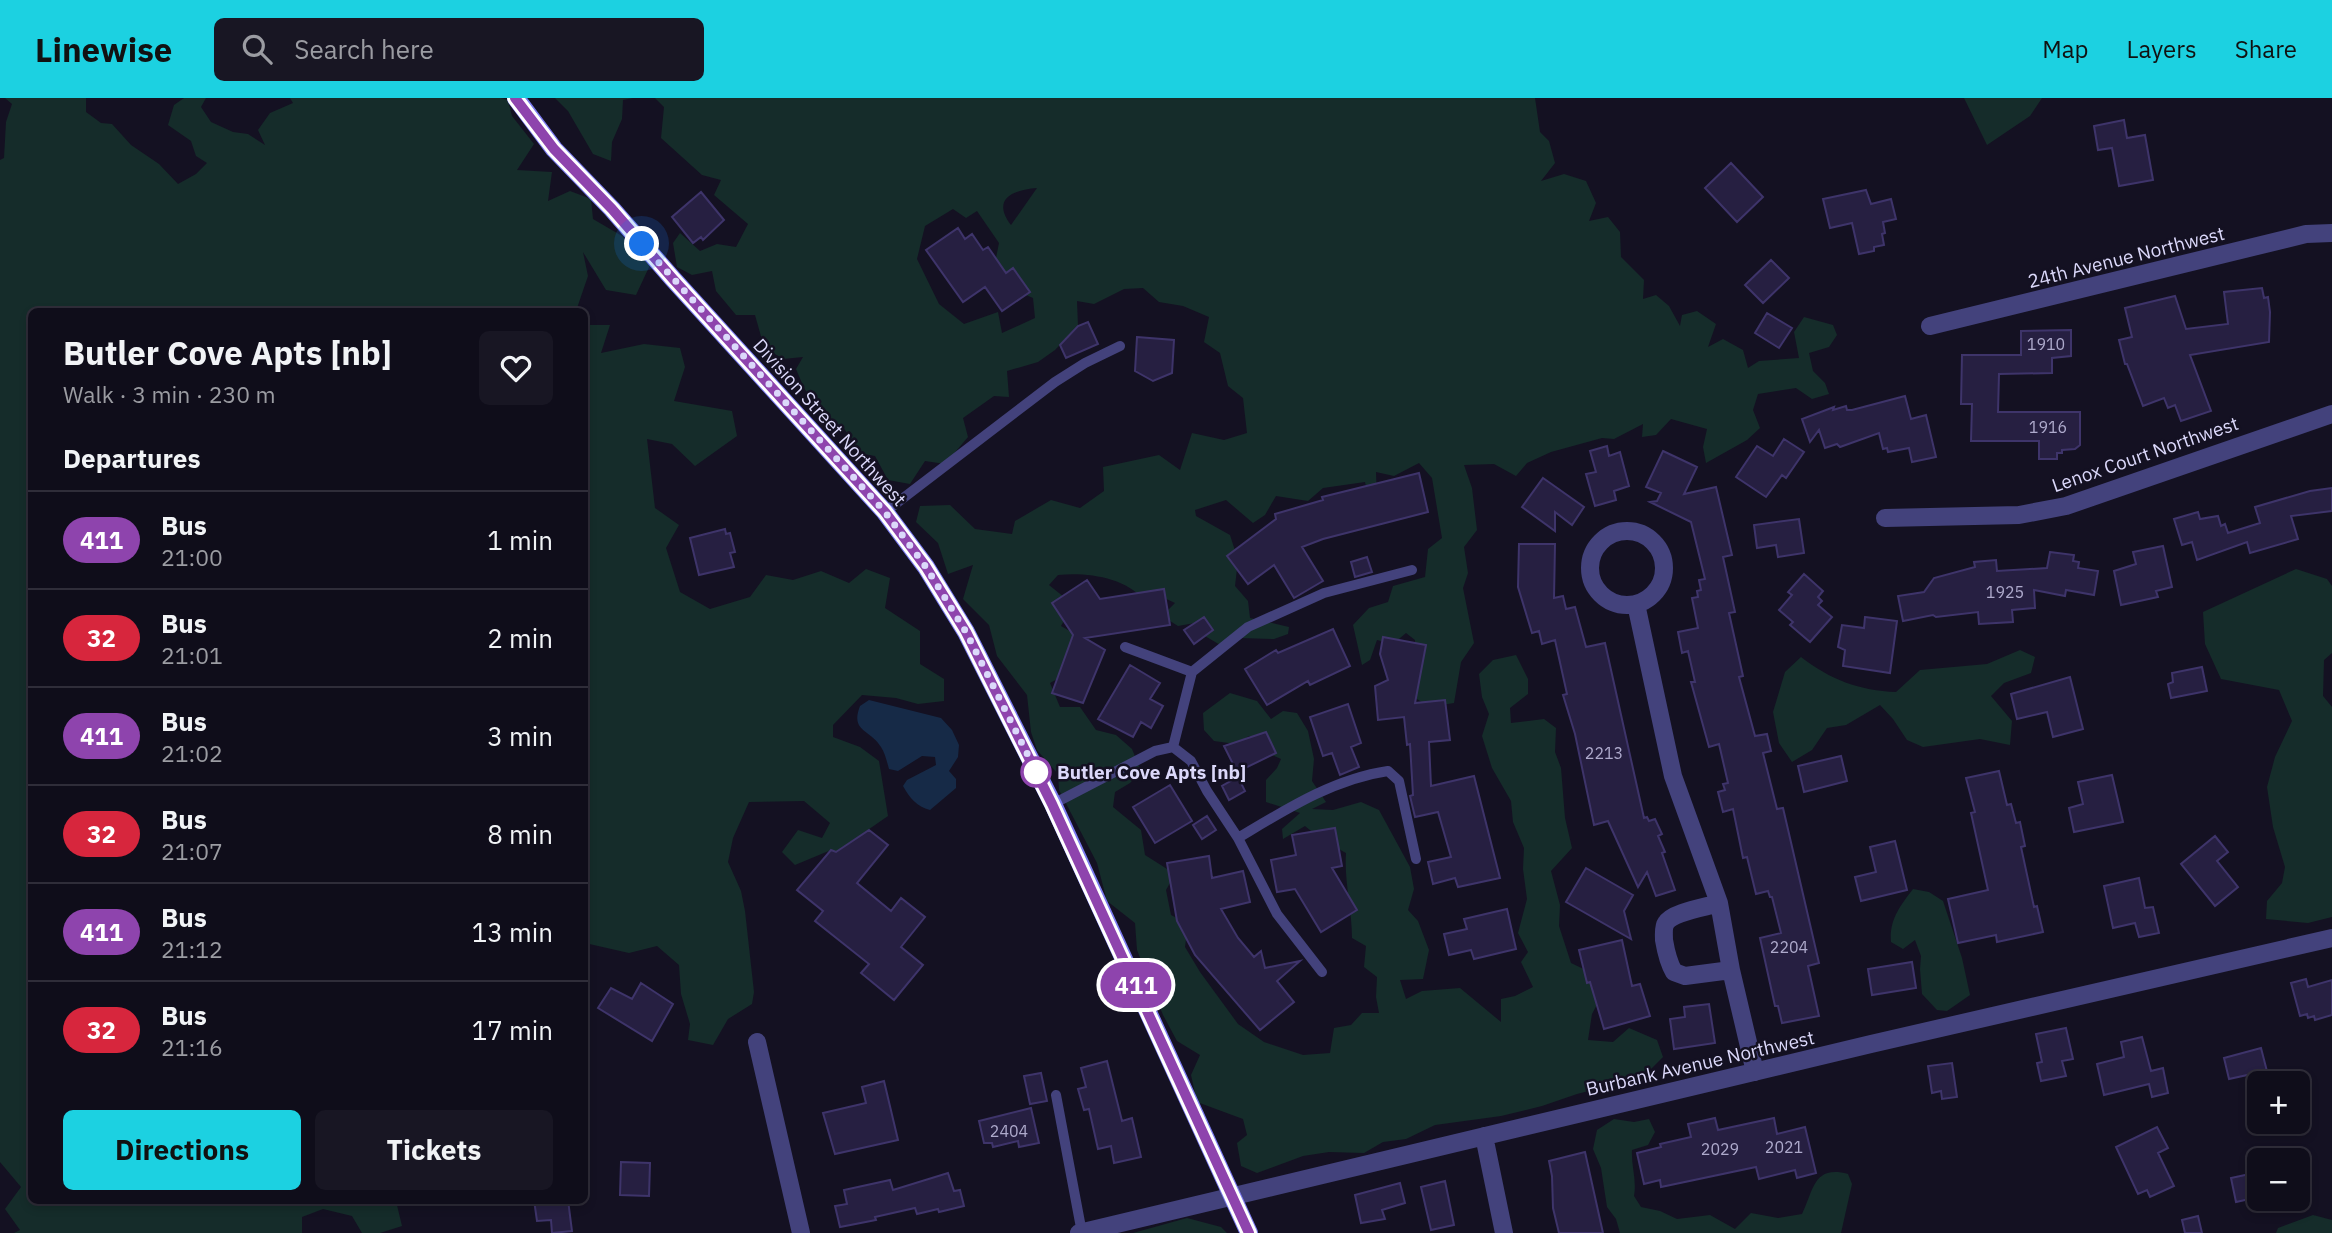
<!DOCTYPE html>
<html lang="en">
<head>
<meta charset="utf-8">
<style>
	:root { --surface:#0f0d1a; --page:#181623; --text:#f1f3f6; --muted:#9b9ca2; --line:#2f2d39; --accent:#1cd1e1 }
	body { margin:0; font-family:"IBM Plex Sans",sans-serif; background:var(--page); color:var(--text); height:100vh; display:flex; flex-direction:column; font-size:26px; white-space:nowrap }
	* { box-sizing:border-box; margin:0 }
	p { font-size:23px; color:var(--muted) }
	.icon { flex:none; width:38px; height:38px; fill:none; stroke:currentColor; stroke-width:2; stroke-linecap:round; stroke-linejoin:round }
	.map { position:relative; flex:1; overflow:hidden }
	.panel { position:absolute; left:28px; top:210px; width:560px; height:896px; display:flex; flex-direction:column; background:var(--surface); border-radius:10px; box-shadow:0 4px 10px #0003,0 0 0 2px var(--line) }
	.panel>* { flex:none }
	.badge { padding:0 14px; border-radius:23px; font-size:24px; line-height:46px }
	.tools { position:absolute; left:2247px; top:973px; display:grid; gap:14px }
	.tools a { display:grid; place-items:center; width:63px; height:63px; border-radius:10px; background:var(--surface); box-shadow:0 4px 10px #0003,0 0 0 2px var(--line); font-size:35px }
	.you { position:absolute; width:35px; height:35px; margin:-18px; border:5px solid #fff; border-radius:50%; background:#1a73e8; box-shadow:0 0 0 10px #1a73e833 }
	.map>.badge { position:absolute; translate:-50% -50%; box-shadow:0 0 0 4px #fff }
	h2 { padding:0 35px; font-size:26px; line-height:63px }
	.round { display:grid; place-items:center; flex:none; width:74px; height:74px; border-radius:10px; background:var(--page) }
	.headline { display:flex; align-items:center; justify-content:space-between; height:119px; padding:0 35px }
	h1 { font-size:33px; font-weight:700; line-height:52px }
	.primary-button { display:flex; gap:14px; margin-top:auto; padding:14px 35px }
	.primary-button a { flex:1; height:80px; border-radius:10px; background:var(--accent); color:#111; font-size:28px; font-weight:700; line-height:80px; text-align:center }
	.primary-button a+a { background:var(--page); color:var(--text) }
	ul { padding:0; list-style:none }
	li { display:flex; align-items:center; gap:21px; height:98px; padding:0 35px; border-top:2px solid var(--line) }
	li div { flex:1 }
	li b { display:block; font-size:26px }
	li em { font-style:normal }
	li .badge { min-width:77px; font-weight:700; text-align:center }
	header { display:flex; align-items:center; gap:42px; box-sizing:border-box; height:98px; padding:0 35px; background:var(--accent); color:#111 }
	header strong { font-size:33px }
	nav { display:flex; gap:38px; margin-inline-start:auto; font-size:24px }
	.search { width:490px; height:63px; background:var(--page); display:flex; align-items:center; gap:18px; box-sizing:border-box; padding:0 24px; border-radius:10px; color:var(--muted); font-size:26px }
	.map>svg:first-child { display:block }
	.green { fill:#152c2a; fill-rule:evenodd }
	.water { fill:#162a47 }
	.building { fill:#261f41; stroke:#3e346a; stroke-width:2 }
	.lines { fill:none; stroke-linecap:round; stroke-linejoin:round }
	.lane { stroke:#43427c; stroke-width:10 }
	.street { stroke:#43427c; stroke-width:18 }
	.secondary { stroke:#7b7aee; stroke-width:18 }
	.line-casing { stroke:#fff; stroke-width:16 }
	.line { stroke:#8e44ad; stroke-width:10 }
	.walk { stroke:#dbd8fa; stroke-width:7; stroke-dasharray:0 12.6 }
	.stop-dot { fill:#fff; stroke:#8e44ad; stroke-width:3.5 }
	.labels { text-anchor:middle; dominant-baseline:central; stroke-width:5; stroke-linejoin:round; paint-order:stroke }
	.number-label { font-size:16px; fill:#aeaacc }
	.street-label { font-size:19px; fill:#dbd8fa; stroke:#141122 }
	.stop-label { font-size:19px; font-weight:bold; fill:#dbd8fa; stroke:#141122; text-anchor:start }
</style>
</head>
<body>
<header>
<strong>Linewise</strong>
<div class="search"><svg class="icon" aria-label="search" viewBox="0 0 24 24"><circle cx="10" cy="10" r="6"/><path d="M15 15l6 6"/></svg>Search here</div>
<nav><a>Map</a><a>Layers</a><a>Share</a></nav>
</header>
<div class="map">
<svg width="2332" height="1135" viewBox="0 0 2332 1135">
	<rect width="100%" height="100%" fill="#141122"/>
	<path class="green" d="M5,0H86V14L101,25L112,26L131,47L159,66L178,86L196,76L207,65L196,58L191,43L168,27L174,7L184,0H206L201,9L211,24L233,34L248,36L265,47L258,32L270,15L293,5L290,0H501L508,2L512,18L534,46L517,72L552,74L548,103L570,93L591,101L593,121L622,138L650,167L636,197L606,192L583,154L588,178L576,213L32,214V1102L396,1103L402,1128L380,1135H362L352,1118L323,1111L302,1119V1135H14L20,1132L5,1111L21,1089L0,1064V62L4,60L6,24L12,6Z
		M555,0H633L623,2L622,21L612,44L611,63L593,56L568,13Z
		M655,0H1535L1540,34L1549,43L1555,65L1541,83L1564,76L1586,83L1596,105L1589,123L1608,119L1620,134L1621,159L1644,182L1643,201L1656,197L1669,208L1680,228L1682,217L1697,213L1716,226L1708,249L1723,241L1743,252L1748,270L1759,263L1799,260L1794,234L1804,219L1833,227L1837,237L1829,249L1809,255L1813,273L1825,285L1829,296L1812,301L1796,290L1758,296L1753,312L1760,330L1747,342L1706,365L1703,349L1707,331L1671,321L1656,337L1642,339L1643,326L1614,341L1602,340L1551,354L1527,365L1516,378L1494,366L1464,367L1472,390L1477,432L1464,449L1468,475L1463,490L1474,545L1461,564L1454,605L1429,609L1414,599L1415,542L1406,535L1393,546L1377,542L1370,562L1362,567L1353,527L1369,510L1388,504L1393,488L1425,479L1428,451L1442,440L1432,380L1419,365L1394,378L1376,374L1377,403L1370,405L1365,384L1323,390L1308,403L1276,398L1265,417L1253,425L1226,402L1195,412L1196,418L1230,437L1238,462L1235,488L1248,503L1250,520L1289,529L1288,536L1274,541L1240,540L1227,551L1205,538L1200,524L1178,528L1162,518L1175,505L1160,498L1144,502C1125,479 1086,474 1058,477L1049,487L1064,499L1070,512L1061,528L1082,540L1068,575L1050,585L1060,609H1080L1096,632L1116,637L1132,651L1141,673L1130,685L1115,694L1113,709L1141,732L1145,757L1175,776L1166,792L1171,817L1188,826L1185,849L1200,874L1238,926L1264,944L1303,957L1330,955L1334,930L1351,927L1362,915H1379L1376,899L1377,879L1364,869L1366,848L1352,840C1352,811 1344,783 1346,755L1322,742L1305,728L1283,741L1282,731L1300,715L1266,704V682L1277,670L1281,661L1257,650V639L1249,638L1236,646L1214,643L1204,632L1203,615L1230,595L1257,603L1271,621L1283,613L1297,615L1308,633L1314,661L1312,683L1326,704L1312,711L1333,712L1361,704L1379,712L1410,769L1414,791L1408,812L1418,823L1429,852L1423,881L1400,882L1406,901L1422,893L1460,890L1501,924V901L1515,898L1533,889L1521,864L1528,854L1518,835L1527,801L1523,771L1524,750L1513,724L1511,703L1492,670L1482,638L1489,616L1482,599L1479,576L1493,562L1516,557L1528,581V596L1510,610L1511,625L1544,621L1556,630L1555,654L1561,670L1565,720L1572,750L1551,773L1560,807L1559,828L1571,865L1596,877L1602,897L1592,916L1588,942L1613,944L1629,930L1657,942L1663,959L1643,979L1577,996L1542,1008L1501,1018L1435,1027L1406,1041L1383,1044L1364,1055L1329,1054L1303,1058L1257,1075L1241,1068L1237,1045L1247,1037L1243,1021L1197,1004L1191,977L1200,957L1177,943L1163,917L1137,852L1135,825L1107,803L1097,765L1059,692L1058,676L1037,652L1031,634L1027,597L997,558L989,527L963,501L973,467L948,476L938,445L916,424L920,408L950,407L975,431L1012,436L1015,423L1051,402L1080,410L1104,393L1103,369L1159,357L1180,372L1192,335L1224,342L1247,335L1243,300L1228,288L1220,255L1204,244L1209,219L1183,208L1159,204L1143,190L1124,191L1094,206L1077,203L1078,228L1055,252L1038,264L1007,273L1009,299L994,298L963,320L968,339L945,366L925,363L910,386L888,382L875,358L858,355L844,330L827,324L804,290L796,271L803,259L783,261L764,249L755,217H736L716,193L712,173L692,177L677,169L673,145L680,135L700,153L717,146L736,149L748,126L714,97L721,82L702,77L661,40L664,9ZM1037,90L1011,127C991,101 1013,92 1037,90ZM953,111L966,120L977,113L999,145L995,165L1012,191L1033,200L1035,220L1002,235L998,214L964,226L939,206L917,161L925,128Z
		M1964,0H2042L2030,18L1987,47Z
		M584,227H610L601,255L644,246L680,250L685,269L674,303L732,313L737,338L695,368L672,346L647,341L655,410L679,427L666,450L680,494L710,511L750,499L766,477L793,482L821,473L849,485L866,471L890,480L885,510L920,533V566L944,581V603L918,606L896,600L862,597L833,627V639L860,649L879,663L888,718L836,754L831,752L795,767L782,754L798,732L822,740L830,725L804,703L749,704L733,740L728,764L741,793L745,813L754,894L752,906L728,921L713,947L688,942L690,926L681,896L679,867L657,848L629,855L585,845Z
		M2296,471L2327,481L2332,488V555L2324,562L2323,598L2332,609V819L2308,825L2266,821L2267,803L2282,785L2285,769L2273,729L2267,689L2275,659L2292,623L2279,592L2221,581L2205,546L2203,514Z
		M2020,552L2035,559L2031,575L2004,585L1991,598L2012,623L2010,647L1980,641L1923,649L1907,642L1893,621L1880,607L1846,627L1827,630L1812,652L1792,664L1779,645L1773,614L1785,574L1801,559C1829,581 1860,593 1896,594L1920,572L1987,566Z
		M1913,791L1929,794L1943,803L1962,860L1970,897L1947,913L1937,912L1922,896L1920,871L1921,858L1915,842L1903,851L1891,844C1889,822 1900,808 1913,791Z
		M1614,1021L1634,1024L1649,1021L1655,1034L1648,1047L1632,1052C1631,1068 1637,1082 1634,1098L1641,1109L1660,1113L1677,1121L1710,1117L1735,1131L1751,1115L1778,1120L1802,1116C1814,1092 1813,1067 1848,1076L1852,1086L1841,1135H1620L1616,1121L1607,1109L1601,1070L1593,1051L1597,1032Z
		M2313,1117L2332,1122V1135H2276L2278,1130Z
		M1187,1120L1221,1129L1227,1135H1133Z"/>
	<path class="water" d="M869,602L941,620L952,632L959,647L958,659L949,673L956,681V690L930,712C917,709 909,699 903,688L907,682L936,667L935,659L922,658L898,673L889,671C887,664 885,655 881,649C870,631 850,634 860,608Z"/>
	<path class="building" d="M2124,22L2127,40L2145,37L2153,82L2119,88L2112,50L2098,52L2094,28Z
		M1731,65L1763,99L1737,124L1705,90Z
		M1866,92L1871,106L1891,101L1896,121L1883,124L1885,135L1882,136L1884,147L1874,149V153L1859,156L1852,125L1830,130L1823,101Z
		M701,94L724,122L703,142L701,139L693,145L672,119Z
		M958,130L965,141L972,136L983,152L988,149L1006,175L1013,170L1030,194L1002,213L985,189L963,204L926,152Z
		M1771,162L1789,180L1763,205L1745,187Z
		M2262,190L2264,200L2268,199L2270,214L2269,244L2190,257L2211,313L2181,323L2175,307L2168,310L2164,300L2143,308L2127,266H2125L2119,242L2132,239L2125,210L2175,198L2186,231L2228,226L2224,194Z
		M1767,215L1792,230L1779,250L1755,235Z
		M1088,224L1098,246L1066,260L1060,247L1078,228Z
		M2071,232V258L2052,260V275L1999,276L1998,314H2080V347L2075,351L2062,352V355H2057V361H2039V343H1971L1972,306H1961L1962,257H2021V233Z
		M1137,239L1174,242L1172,275L1153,283L1135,273Z
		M1905,298L1911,321L1926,317L1936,359L1912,364L1909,350L1888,354L1887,350L1883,351L1879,335L1840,349L1837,346L1825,350L1819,332L1810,344L1802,321L1834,309L1833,312L1846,308L1847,312H1852Z
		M1784,341L1804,354L1786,380L1782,377L1766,399L1736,379L1757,348L1773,358Z
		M1607,348L1609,358L1620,354L1629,388L1614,393L1616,402L1595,408L1586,376L1596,374L1590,353Z
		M1663,353L1697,369L1684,396L1716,389L1732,457L1723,459L1735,514L1729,515L1743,578L1739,579L1755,638L1767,636L1771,653L1763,655L1777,711L1783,710L1819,865L1808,868L1819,918L1782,925L1778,908H1775L1760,840L1781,835L1772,799H1770L1768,793L1756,796L1747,759L1743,760L1733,711L1723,714L1718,694L1725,692L1723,686L1728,685L1719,646L1709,649L1691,584H1695L1688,553L1682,555L1678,534L1698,530L1692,500L1698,499L1697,493L1701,492L1699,482L1705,481L1691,424L1650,404L1657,403L1661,395L1646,389Z
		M1419,375L1428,414L1323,441L1302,449L1323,483L1294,500L1274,467L1248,486L1227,458L1276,421L1275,416L1323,402L1322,399Z
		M1543,380L1584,409L1572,427L1555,414V433L1522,409Z
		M2332,390V413L2291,418L2298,441L2250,455L2247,444L2197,462L2192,444L2182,447L2174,421L2198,414L2200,421L2218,418L2221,428L2225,426L2228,435L2260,425L2255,409L2310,393Z
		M1799,421L1804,455L1778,459L1776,447L1757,450L1754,427Z
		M725,431L726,436L730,435L735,454L730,455L734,469L699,477L690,440Z
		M1519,446H1555L1554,500L1563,498L1566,511L1575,509L1586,549L1605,545L1644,720L1647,719L1649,723L1655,721L1662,736L1658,738L1665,754L1662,755L1675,792L1656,798L1647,774L1638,789L1608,723L1594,727L1575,636L1563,597L1567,596L1555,542L1542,546L1539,533L1532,535L1518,489Z
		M2163,448L2172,489L2156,493L2158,499L2121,507L2114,473L2136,466L2133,454Z
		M2050,454L2074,457L2073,463L2079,464L2078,470L2098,473L2094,497L2066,492L2065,498L2034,492L2035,510L2012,512L2013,524L1979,526L1978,514L1936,519L1933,517L1903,523L1898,498L1924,494L1934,480L1975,469L1974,464L1996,462L1997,473L2047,470Z
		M1367,459L1372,474L1355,479L1351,464Z
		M1804,476L1823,493L1818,499L1822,503L1818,507L1832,519L1810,544L1790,527L1793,524L1779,512L1792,497L1788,494Z
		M1087,482L1100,501L1164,491L1170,527L1085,540L1105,552L1083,605L1052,595L1073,537L1052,505Z
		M1204,519L1213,532L1194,546L1184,532Z
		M1865,519L1897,523L1890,575L1843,568L1845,552L1838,549L1842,527L1864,530Z
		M1333,531L1350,568L1310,587L1308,583L1267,607L1245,571L1276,552L1278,555Z
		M1383,539L1426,547L1415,605L1445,602L1450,642L1429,644L1431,688L1474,678L1500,780L1458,789L1455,780L1433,786L1428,764L1451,759L1438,714L1415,719L1410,698L1413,697L1410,646L1407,647L1404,619L1378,622L1375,588L1388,582L1380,556Z
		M1130,567L1160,585L1150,601L1163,608L1151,630L1141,624L1133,639L1098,621Z
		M2202,569L2207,593L2171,600L2168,586L2173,584L2172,575Z
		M2070,579L2083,631L2053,639L2047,614L2017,621L2011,596Z
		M1348,606L1361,645L1351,649L1359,669L1340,677L1332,655L1323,658L1310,619Z
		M1266,634L1276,655L1237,674L1224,648Z
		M1841,658L1847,683L1804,694L1798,668Z
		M1999,673L2007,707L2011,706L2016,725L2020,724L2025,748L2021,749L2034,809L2037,808L2043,834L1997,844L1996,837L1958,845L1948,801L1988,792L1971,715L1975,714L1966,680Z
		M2112,677L2123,724L2074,734L2069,710L2083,706L2078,684Z
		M1238,679L1245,693L1229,702L1222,688Z
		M1170,687L1192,723L1155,745L1133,709Z
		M1207,718L1216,732L1202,741L1193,727Z
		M1335,730L1342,768L1332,770L1357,812L1321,834L1295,791L1277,794L1271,762L1296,757L1292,737Z
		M869,732L888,747L857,785L891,813L901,800L925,819L901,849L923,867L894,902L861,875L869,866L815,823L823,813L797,792L831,752L836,754Z
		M2215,738L2228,754L2217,763L2238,789L2215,808L2181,766Z
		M1895,743L1907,792L1861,803L1855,779L1876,774L1870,749Z
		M1209,758L1212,780L1243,773L1250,804L1221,811L1238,840L1254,859L1261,853L1265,870L1300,863L1277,883L1294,904L1260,932L1195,857L1177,823L1167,765Z
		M1586,770L1633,797L1624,813L1631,841L1566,804Z
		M2139,780L2145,810L2153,809L2159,835L2139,839L2135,825L2113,830L2104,788Z
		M1507,811L1516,851L1474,861L1471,852L1449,857L1444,836L1467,831L1464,821Z
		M1622,842L1632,888L1640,886L1650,918L1604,931L1590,884L1587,885L1579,852Z
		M1912,864L1916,890L1872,897L1868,871Z
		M2306,881L2308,889L2332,882V917L2315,922L2314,918L2308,920L2307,916L2300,918L2291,885Z
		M641,885L673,906L652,943L598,910L611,890L632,901Z
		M1709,906L1715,945L1674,951L1670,921L1685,919L1684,909Z
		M2066,930L2073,961L2062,963L2066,978L2041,983L2037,965L2042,964L2036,936Z
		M2142,939L2151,973L2163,970L2168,995L2152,999L2149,986L2104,997L2097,966L2124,959L2121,944Z
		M2261,950L2269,981L2255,984L2252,976L2229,981L2224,960Z
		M1107,963L1122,1023L1132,1020L1141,1059L1114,1065L1111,1048L1098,1051L1089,1011L1084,1012L1078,991L1086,989L1081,970Z
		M1952,965L1957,999L1942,1001L1941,993L1932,995L1928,968Z
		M1041,975L1047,1003L1030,1006L1024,978Z
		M884,983L898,1042L835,1056L823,1015L866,1005L862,989Z
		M1031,1010L1039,1045L1019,1049L1018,1043L993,1049L992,1045H984L979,1023Z
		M1715,1020L1718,1032L1774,1020L1777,1036L1805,1029L1816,1075L1797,1080L1795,1072L1759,1081L1756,1069L1661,1089L1660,1082L1644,1086L1637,1055L1661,1049L1660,1046L1691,1039L1688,1026Z
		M2157,1029L2168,1050L2158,1055L2174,1088L2150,1099L2147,1092L2138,1096L2116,1049Z
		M1585,1054L1603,1135H1559L1553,1110L1552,1078L1549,1063Z
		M621,1064L650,1065L649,1098L620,1097Z
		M2259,1074V1099L2236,1104L2231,1080Z
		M948,1075L954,1093L960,1092L964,1108L939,1114L938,1111L917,1116L915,1110L875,1119L876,1122L840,1129L835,1108L847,1106L844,1092L890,1082L893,1092Z
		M1445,1083L1454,1127L1431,1132L1421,1089Z
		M1400,1085L1405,1105L1382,1112L1385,1121L1361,1125L1355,1097Z
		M534,1102H568L572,1133L552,1135L551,1122L537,1123Z
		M2198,1118L2202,1135H2185L2182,1122Z"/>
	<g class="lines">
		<path class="lane" d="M885,414L1055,284L1085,265L1120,248
			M1125,549L1192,574L1248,529L1324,495L1412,472
			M1173,649L1192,574
			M1053,706L1155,653L1173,649L1191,663L1207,693L1238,740L1277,816L1322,874
			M1238,740C1285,712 1333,681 1388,673L1399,683L1416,761
			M1056,997L1082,1135"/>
		<path class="street" d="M1930,228L2306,136L2332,135
			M1885,420L2019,417L2066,408L2332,316
			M1590 470a37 37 0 1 1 74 0a37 37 0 1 1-74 0Z
			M1636,506L1673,678L1719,805L1731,872L1755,974
			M1719,805C1707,809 1672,814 1666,825C1663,829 1664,837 1664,842C1666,854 1668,864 1674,874L1685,878L1731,872
			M757,944L801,1135
			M1484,1038L1504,1135
			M1079,1135L1871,946L2332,840"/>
		<path class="secondary" d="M516,0L554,51L612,111L673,181L885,414L926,469L966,534L1053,706L1249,1135"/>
	</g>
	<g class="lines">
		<g class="line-casing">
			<path id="line" d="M515,0L554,51L612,111L673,181L885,414L926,469L966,534L1052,706L1249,1135"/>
		</g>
		<use href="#line" class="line"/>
		<path class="walk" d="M642,146L885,414L926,469L966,534L1040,681L1036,674"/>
	</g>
	<circle class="stop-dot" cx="1036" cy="674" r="14"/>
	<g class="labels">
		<g class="number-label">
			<text x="2046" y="246">1910</text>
			<text x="2048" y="329">1916</text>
			<text x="2005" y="494">1925</text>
			<text x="1604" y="655">2213</text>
			<text x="1789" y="849">2204</text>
			<text x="1009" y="1033">2404</text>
			<text x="1784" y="1049">2021</text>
			<text x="1720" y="1051">2029</text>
		</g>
		<g class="street-label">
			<text transform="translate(2126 159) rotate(-14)">24th Avenue Northwest</text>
			<text transform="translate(830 324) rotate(48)">Division Street Northwest</text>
			<text transform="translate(2145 356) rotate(-19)">Lenox Court Northwest</text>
			<text transform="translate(1700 965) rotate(-13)">Burbank Avenue Northwest</text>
		</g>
		<g class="stop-label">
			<text x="1057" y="674">Butler Cove Apts [nb]</text>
		</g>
	</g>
</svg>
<div class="tools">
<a>+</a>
<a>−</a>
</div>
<div class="you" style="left:642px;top:146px"></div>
<b class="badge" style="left:1136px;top:887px;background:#8e44ad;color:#fff">411</b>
<section class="panel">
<div class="headline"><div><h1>Butler Cove Apts [nb]</h1><p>Walk · 3 min · 230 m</p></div><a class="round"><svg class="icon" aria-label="heart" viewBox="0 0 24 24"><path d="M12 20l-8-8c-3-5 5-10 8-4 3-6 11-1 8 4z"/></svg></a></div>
<h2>Departures</h2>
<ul>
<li><span class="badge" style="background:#8e44ad;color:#fff">411</span><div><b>Bus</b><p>21:00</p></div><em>1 min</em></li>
<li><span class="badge" style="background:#d7263d;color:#fff">32</span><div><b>Bus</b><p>21:01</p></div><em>2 min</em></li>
<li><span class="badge" style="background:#8e44ad;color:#fff">411</span><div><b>Bus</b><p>21:02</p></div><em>3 min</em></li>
<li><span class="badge" style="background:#d7263d;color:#fff">32</span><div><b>Bus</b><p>21:07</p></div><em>8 min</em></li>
<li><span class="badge" style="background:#8e44ad;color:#fff">411</span><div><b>Bus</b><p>21:12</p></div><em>13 min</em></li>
<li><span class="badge" style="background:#d7263d;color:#fff">32</span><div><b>Bus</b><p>21:16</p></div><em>17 min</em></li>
</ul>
<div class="primary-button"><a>Directions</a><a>Tickets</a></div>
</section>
</div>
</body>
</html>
